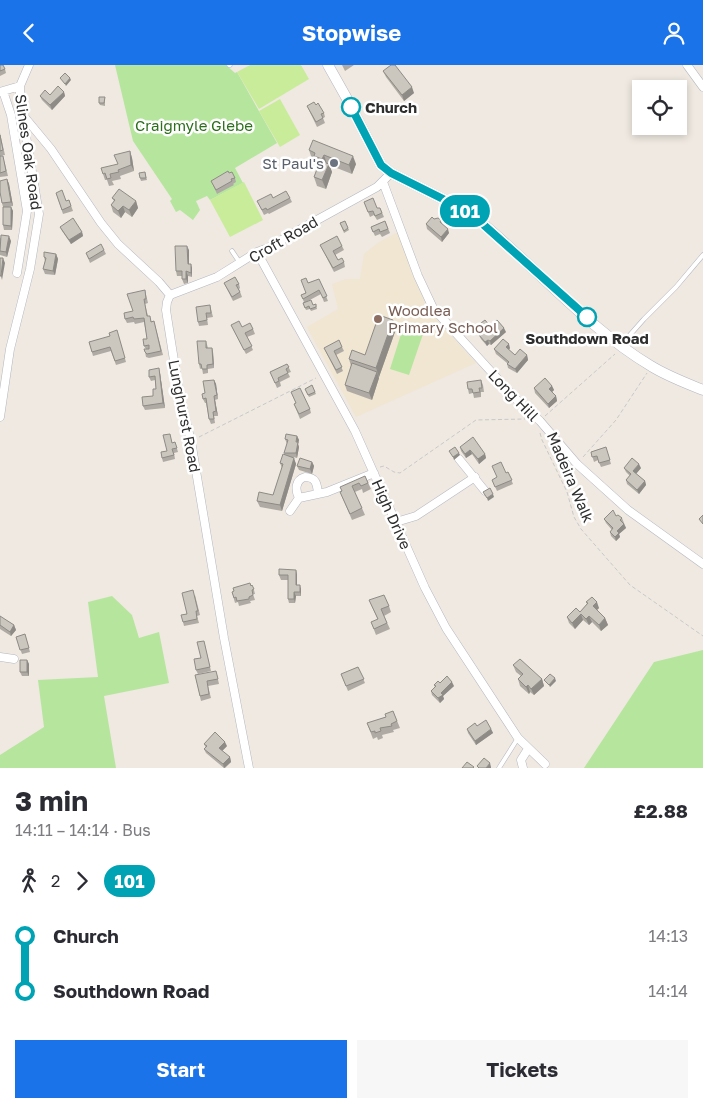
<!DOCTYPE html>
<html lang="en">
<head>
<meta charset="utf-8">
<style>
	:root { --surface:#fff; --page:#f7f7f7; --text:#2b2b33; --muted:#7c7c81; --accent:#1a73e8 }
	body { margin:0; font-family:"Golos Text",sans-serif; background:var(--page); color:var(--text); height:100vh; display:flex; flex-direction:column; font-size:19px; white-space:nowrap }
	* { box-sizing:border-box; margin:0 }
	p { font-size:16px; color:var(--muted) }
	.icon { flex:none; width:28px; height:28px; fill:none; stroke:currentColor; stroke-width:2; stroke-linecap:round; stroke-linejoin:round }
	.map { position:relative; height:703px; overflow:hidden }
	.details { display:flex; flex-direction:column; background:var(--surface); flex:1 }
	.details>* { flex:none }
	.badge { padding:0 10px; border-radius:16px; font-size:18px; line-height:32px }
	.tools { position:absolute; left:632px; top:15px; display:grid; gap:10px }
	.tools a { display:grid; place-items:center; width:55px; height:55px; border-radius:0px; background:var(--surface); box-shadow:0 2px 8px #0003; font-size:25px }
	.map>.badge { position:absolute; translate:-50% -50%; box-shadow:0 0 0 2px #fff }
	.legs { display:flex; align-items:center; gap:8px; height:55px; padding:0 15px; font-size:16px }
	.legs p { margin-inline-start:auto }
	.overview { display:flex; align-items:center; justify-content:space-between; height:85px; padding:0 15px }
	h1 { font-size:28px; font-weight:700; line-height:38px }
	.button { display:flex; gap:10px; margin-top:auto; padding:10px 15px }
	.button a { flex:1; height:58px; border-radius:0px; background:var(--accent); color:#fff; font-size:20px; font-weight:700; line-height:58px; text-align:center }
	.button a+a { background:var(--page); color:var(--text) }
	ul { padding:0 15px; list-style:none }
	li { display:flex; align-items:center; gap:18px; height:55px; font-size:19px }
	li i { display:grid; place-items:center; width:8px; height:100%; margin:0 6px; background:currentColor }
	li i::after { content:''; width:12px; height:12px; margin:-6px; border:4px solid; border-radius:50%; background:var(--surface) }
	li p { margin-inline-start:auto }
	li:first-child i { background:linear-gradient(#0000 50%,currentColor 0) }
	li:last-child i { background:linear-gradient(currentColor 50%,#0000 0) }
	header { display:flex; justify-content:space-between; align-items:center; height:65px; padding:0 15px; background:var(--accent); color:#fff; font-size:22px; font-weight:700 }
	.map>svg:first-child { display:block }
	.education { fill:#f0e6d1 }
	.green { fill:#b6e59e }
	.pitch { fill:#c9ec9a }
	.lines { fill:none; stroke-linecap:round; stroke-linejoin:round }
	.service-casing { stroke:#b4b7c1; stroke-width:5 }
	.minor-casing { stroke:#b4b7c1; stroke-width:9 }
	.tertiary-casing { stroke:#b4b7c1; stroke-width:11 }
	.path { stroke:#c9c9c9; stroke-width:1; stroke-dasharray:4 2.5; stroke-linecap:butt }
	.service { stroke:#fff; stroke-width:4 }
	.minor { stroke:#fff; stroke-width:8 }
	.tertiary { stroke:#fff; stroke-width:10 }
	.wall { fill:#afaba4 }
	.shaded-wall { fill:#8e8b86 }
	.building { fill:#cbc7bf; stroke:#8e8b86 }
	.line-1-casing { stroke:#fff; stroke-width:11 }
	.line-1 { stroke:#00a3b4; stroke-width:8 }
	.stop-1-dot { fill:#fff; stroke:#00a3b4; stroke-width:2.5 }
	.worship-dot { fill:#6b7280; stroke:#fff; stroke-width:2 }
	.education-dot { fill:#8d6e63; stroke:#fff; stroke-width:2 }
	.labels { text-anchor:middle; dominant-baseline:central; stroke-width:5; stroke-linejoin:round; paint-order:stroke }
	.stop-label { font-size:15px; font-weight:bold; fill:#2e2e2e; stroke:#fff; text-anchor:start }
	.park-label { font-size:15px; fill:#2c6e1b; stroke:#fff }
	.street-label { font-size:15px; fill:#2e2e2e; stroke:#fff }
	.worship-label { font-size:15px; fill:#5b616d; stroke:#fff; text-anchor:end }
	.education-label { font-size:15px; fill:#785e54; stroke:#fff; text-anchor:start }
</style>
</head>
<body>
<header><svg class="icon" aria-label="back" viewBox="0 0 24 24"><path d="M15 5l-7 7 7 7"/></svg>Stopwise<svg class="icon" aria-label="person" viewBox="0 0 24 24"><circle cx="12" cy="8" r="4"/><path d="M4 21q1-7 8-7t8 7"/></svg></header>
<div class="map">
<svg width="703" height="703" viewBox="0 0 703 703">
	<rect width="100%" height="100%" fill="#efe9e1"/>
	<path class="education" d="M398,167L428,245L476,298L356,352L307,262L338,244L332,219L346,214H360L364,189L379,177Z"/>
	<path class="green" d="M115,0H226L235,8L237,7L277,78L235,103L243,118L210,135L207,131L196,136L200,145L193,155L180,145L176,147L170,136L172,134L133,76Z
		M403,263L423,269L409,310L390,304Z
		M112,531L132,550L139,573L159,567L169,618L104,631L116,703H0V690L44,662L38,615L98,612L88,537Z
		M703,585V703H584L654,597Z"/>
	<path class="pitch" d="M250,0H301L309,14L259,44L237,7Z
		M280,34L300,70L280,82L259,46Z
		M244,117L263,155L230,172L210,135Z"/>
	<g class="lines">
		<g class="service-casing">
			<path id="service" d="M229,0H230
				M232,186L240,198
				M621,280L644,254L676,222L703,190
				M499,703L518,673"/>
		</g>
		<g class="minor-casing">
			<path id="minor" d="M687,0L703,22
				M3,26L11,50L27,146L17,208
				M0,27L20,21
				M22,49L51,84L101,158L118,179L159,217L170,230L167,237L166,245C173,289 179,333 191,376L224,573L249,703
				M383,117L418,211L433,243L517,335L540,356L577,399L628,445L703,499
				M257,187L355,366L425,523L446,563L518,673L545,699
				M170,230L217,212L257,187L268,183L308,160L377,122L391,108
				M0,352L10,284L30,204L39,149L20,35V21L29,0
				M459,394L485,426
				M299,433C295,425 295,415 305,412C316,412 317,419 318,428
				M290,446L299,433L327,427L374,408
				M396,457L416,451L475,412
				M0,592L14,594
				M523,703L521,695L528,684"/>
		</g>
		<g class="tertiary-casing">
			<path id="tertiary" d="M328,0L346,32L381,100L391,108L461,143L476,153C534,200 587,263 651,301C667,311 686,318 703,325"/>
		</g>
		<path class="path" d="M545,351L615,289
			M540,368L542,375L567,427L574,452L581,464L630,520L703,571
			M199,372L316,313
			M583,392L616,355L647,308
			M380,402L384,401L394,407L400,408L476,355L525,354"/>
		<use href="#service" class="service"/>
		<use href="#minor" class="minor"/>
		<use href="#tertiary" class="tertiary"/>
	</g>
	<path class="wall" d="M0,0L5,4L6,8L0,11Z
		M342,0H354L345,6Z
		M383,6L414,28L404,36L386,12Z
		M64,27L65,31L52,45L42,35L40,31Z
		M105,32V41L100,40L99,38Z
		M316,40L324,48L325,52L323,53L325,58L317,62L307,41Z
		M0,68L5,90L0,91Z
		M309,85L356,99L352,109L329,100L332,107L326,124L317,121L314,112L319,100H317L315,95L312,94Z
		M130,86L132,93L134,106L120,111L121,114L112,116L114,120L109,121L107,115H105L103,109L118,99Z
		M0,91H3L8,111L0,112Z
		M145,107L147,115L141,116L140,113Z
		M229,108L235,113L236,117L233,119L234,120L217,129L211,116Z
		M7,114L9,119L13,141L9,142H11L13,146L12,165H4L3,160V142L2,138Z
		M56,128L66,136L69,135L73,146L63,149Z
		M112,133L136,136L138,143L132,152L125,147L121,153L113,147L111,140L114,136Z
		M273,133H290L292,137L269,149L268,148L264,150L257,136Z
		M364,137L377,143H380L384,152L377,155L374,150L370,152Z
		M434,154L441,155L442,159L449,168L442,177L427,164L426,159Z
		M345,156L349,165L344,168L340,158Z
		M385,156L390,168L382,172L380,169L375,171L371,162Z
		M60,162L82,167L83,171L71,179L62,166Z
		M0,173L11,176L7,192L0,190Z
		M320,180L342,181L344,185L335,190L338,195L344,197L345,202L334,207Z
		M104,185L106,189L90,198L86,188Z
		M189,185V199L192,203V212L188,211V218L184,219L182,214V211H177L176,206Z
		M56,189L58,194L55,210L45,209L43,204L45,196L44,192Z
		M319,214L328,236L324,237L321,229L308,236L313,240L316,239L317,244L311,246L310,244L306,245L303,238L304,237L301,230L305,228L308,218Z
		M224,218L239,219L240,223L239,224L242,232L233,236Z
		M145,225L148,238L145,239L148,251L152,257L154,256L163,290L149,293L146,292L145,287L146,284L144,281L147,274L144,257L135,259L134,257L127,258L125,254L133,246Z
		M210,240L213,252L207,253L208,260L199,261L198,257Z
		M393,255L396,264L379,312H378L379,313L372,335L347,326L345,320L351,301L349,294L365,290Z
		M231,260L253,264L255,269L247,272L253,285L246,289Z
		M477,261H490L506,267L491,280L489,279L487,281L481,274L479,270L481,268L479,265Z
		M118,270L126,297L116,300L111,286L93,291L89,277Z
		M206,276L208,283H212L213,287L214,303L208,304V308L203,309L202,303L200,304L199,299Z
		M342,282L344,286L336,290L343,306L337,309L324,283Z
		M510,283L509,285L515,290H527L528,295L517,308L508,303L507,298L496,289L494,284Z
		M287,299L291,307L288,308L290,312L280,317L281,321L277,323L272,311Z
		M160,308L165,343L145,345L143,341L153,331L156,324L155,315L151,316L149,312Z
		M214,315L216,319L218,334L215,335L218,351H214L215,358L211,359L209,354L206,338H205L203,334L205,328Z
		M481,315L483,320L484,327H481V332L474,333L473,328L469,329L468,324Z
		M312,320L316,329L309,332L305,324Z
		M552,321L554,325L552,327L556,331L557,336L549,343L535,328L534,323Z
		M291,327L310,344L311,348L300,354L294,339L296,338Z
		M170,369L172,378L175,377L178,387L174,388L175,394L163,397L162,393L167,386Z
		M297,371L299,375L298,379L299,382L297,393L293,392L296,399L282,446L260,442L257,436L273,430L282,403L280,398L285,390L284,388L287,379L285,374Z
		M460,382L485,389L486,393L479,399L472,389L466,393L461,386Z
		M606,382L611,399L601,402L598,395L594,397L591,387Z
		M312,397L314,401L312,409L299,405L297,401Z
		M624,403H641L636,409L645,416L646,420L639,429L627,419L626,415L630,411L626,407Z
		M508,407L513,419L497,426L492,415Z
		M365,411L371,424L363,428L362,424L355,427L365,450L352,455L340,427Z
		M616,451L622,453L626,463L619,469L620,472L616,476L611,471L610,467L612,465L606,458L604,454Z
		M296,505L297,510V520L301,524V531H296L295,538H289L288,534V515H281L279,510Z
		M251,521L254,525L255,529H253L255,535L250,536L251,538L239,541L238,537L235,538L232,527Z
		M195,530L200,550L197,551L199,558L184,561L183,557Z
		M369,535L389,541L391,547L384,551L390,564L376,570L371,557L378,555Z
		M586,537L599,543L597,545L605,553L608,560L601,566L592,557L589,560L583,555L575,564L569,558L567,552L580,547L587,539Z
		M0,552L14,560L16,565L11,571L0,564Z
		M25,569L30,587L22,589L16,572Z
		M205,580L211,606L198,609L196,605Z
		M27,595L29,599V611H22L20,607Z
		M513,600L542,614L544,621L534,630L530,627L529,629L520,621L518,614L521,611L516,607Z
		M358,602L365,618L348,626L341,609Z
		M195,610H217L219,619L208,621L211,633L201,636Z
		M440,618L454,621L443,631L444,634L440,638L432,630L431,626L435,622L434,620Z
		M393,646L400,663L393,665L394,667L382,670L383,673L378,675L377,672L373,674L367,658L386,652Z
		M477,661L491,664L493,668L476,680L468,668L467,664Z
		M204,679L227,681L222,686L230,692L231,697L225,703H224L206,688L204,684L206,683Z"/>
	<path class="shaded-wall" d="M70,13L71,15L66,21L65,19Z
		M412,22L414,28L404,36L402,30Z
		M64,27L65,31L52,45L50,40Z
		M130,86L132,93L134,106L131,100Z
		M324,90L327,99L326,103L322,94Z
		M353,91L356,99L352,109L349,100Z
		M329,99L332,107L326,124L322,115Z
		M7,114L9,119L13,141L11,137Z
		M136,136L138,143L132,152L129,145Z
		M123,141L125,147L121,153L118,146Z
		M11,142L13,146L12,165L11,161Z
		M448,164L449,168L442,177L441,172Z
		M82,167L83,171L71,179L69,175Z
		M9,171L11,176L7,192L6,187Z
		M187,181L189,185V203L188,199Z
		M56,189L58,194L55,210L53,206Z
		M3,193L5,198L2,215L1,211Z
		M191,199L192,203V212L191,208Z
		M186,206L188,211V218L186,214Z
		M393,255L396,264L379,312L376,303Z
		M504,263L506,267L491,280L490,276Z
		M488,275L489,279L487,281L485,277Z
		M509,279L510,283L507,287L506,282Z
		M212,283L213,287L214,303L213,299Z
		M527,290L528,295L517,308L515,304Z
		M159,303L160,308L165,343L163,338Z
		M377,307L379,313L372,335L369,328Z
		M214,315L216,319L218,334L217,330Z
		M552,321L554,325L551,328L549,324Z
		M214,331L215,335L218,351L216,346Z
		M556,331L557,336L549,343L548,339Z
		M297,371L299,375L298,379L299,382L297,393L296,388Z
		M470,385L472,389L466,393L465,389Z
		M459,388L460,390L454,395L453,392Z
		M485,389L486,393L479,399L478,394Z
		M294,393L296,399L282,446L280,440Z
		M312,397L314,401L312,409L310,404Z
		M639,399L641,403L635,410L633,406Z
		M645,416L646,420L639,429L637,425Z
		M493,429L494,432L488,436L487,433Z
		M624,459L626,463L619,469L620,472L616,476L615,472L617,466Z
		M296,505L297,510V524L296,520Z
		M300,520L301,524V531L300,527Z
		M294,527L296,531L295,538L294,534Z
		M597,537L599,543L595,547L593,541Z
		M581,549L583,555L575,564L572,558Z
		M589,551L592,557L589,560L586,554Z
		M605,553L608,560L601,566L599,560Z
		M14,560L16,565L11,571L10,567Z
		M27,595L29,599V611L27,607Z
		M555,613L556,616L550,622L549,620Z
		M542,614L544,621L534,630L531,624Z
		M452,617L454,621L443,631L444,634L440,638L438,633L441,628Z
		M528,620L530,627L529,629L526,622Z
		M491,664L493,668L476,680L475,676Z
		M225,677L227,681L221,687L219,683Z
		M230,692L231,697L224,703L223,699Z
		M490,698L491,702V703H486Z"/>
	<path class="building" d="M0,0H3L5,4L0,6Z
		M391,0H395L412,22L402,30L383,6Z
		M65,8L70,13L65,19L60,13Z
		M58,21L64,27L50,40L40,31L45,25L50,30Z
		M99,32H105L104,38H99Z
		M314,37L316,40L318,38L324,48L321,49L323,53L316,57L307,41Z
		M0,70L3,85L0,86Z
		M313,75L353,91L349,100L324,90L322,94L314,91L315,88L309,85Z
		M130,86L131,100L118,105L119,107L110,109L111,113L107,114L105,108L103,109L101,103L118,99L114,90Z
		M0,91H3L6,106L0,108Z
		M320,96L329,99L322,115L314,112Z
		M228,106L229,108L232,107L235,113L231,114L232,116L216,125L211,116Z
		M145,107L146,113H140L139,108Z
		M7,114L11,137L2,138L0,127V116Z
		M119,124L136,136L129,145L123,141L118,146L111,140L115,135L112,133Z
		M62,125L66,136L69,135L71,141L62,145L56,128Z
		M286,126L290,133L267,145L266,143L262,145L257,136L271,129L273,133Z
		M373,133L377,143H380L382,148L375,151L373,146L368,147L364,137Z
		M3,142H11V161L3,160Z
		M432,152L434,154L438,153L441,155L440,157L448,164L441,172L426,159Z
		M73,153L82,167L69,175L60,162Z
		M345,156L348,163L344,166L340,158Z
		M385,156L388,164L380,167L379,164L373,167L371,162Z
		M1,170L9,171L6,187L0,186Z
		M337,171L342,181L333,186L338,195L342,193L344,197L333,203L320,180Z
		M101,179L104,185L89,194L86,188Z
		M175,181H187L188,199H191V208L186,206V214H182V206H176Z
		M44,187L56,189L53,206L43,204L46,193L44,192Z
		M0,193H3L1,211H0Z
		M235,212L239,219L236,220L240,227L232,232L224,218Z
		M306,213L308,218L319,214L327,231L323,233L319,225L303,234L301,230L306,228L301,215Z
		M145,225L146,234H144L147,251H150L151,257L154,256L161,286L147,289L145,287L144,284H149V280L144,281L143,274H147L144,253L134,254L133,252L125,254L124,248L133,246L127,229Z
		M311,235L313,240L316,239V242L310,244L309,241L305,243L303,238Z
		M210,240L211,248H206L207,255L198,257L196,242Z
		M379,250L393,255L376,303L349,294L352,285L365,290Z
		M485,255L490,261L497,255L504,263L490,276L488,275L485,277L479,270L483,267L477,261Z
		M239,256L242,262L250,258L253,264L245,268L252,281L244,285L231,260Z
		M117,265L125,293L115,296L110,282L92,287L89,277L110,271L109,268Z
		M503,274L509,279L506,282L515,290L520,284L527,290L515,304L507,299L509,297L494,284Z
		M339,275L342,282L334,286L342,302L336,305L324,283Z
		M197,276H206V283H212L213,299L207,300V304H202L201,299H199Z
		M352,298L377,307L369,328L345,320Z
		M287,299L289,302L286,304L288,308L278,313L279,316L275,318L270,307Z
		M159,303L163,338L143,341L142,332L153,331V324H156L155,311L149,312V305Z
		M545,313L552,321L549,324L556,331L548,339L534,323Z
		M214,315L217,330L214,331L216,346L213,347L214,354H209L206,333L203,334L202,329L205,328L203,316Z
		M481,315L482,323H479L480,327L473,328L472,324H468L467,317Z
		M312,320L315,327L308,330L305,324Z
		M300,323L310,344L299,349L294,339L296,338L291,327Z
		M170,369L172,378L175,377L177,383L172,384L174,390L162,393L161,387L167,386L163,370Z
		M286,369L297,371L296,377H298L296,388H284L288,375L285,374Z
		M473,372L485,389L478,394L470,385L465,389L460,382Z
		M455,382L459,388L453,392L449,386Z
		M606,382L610,395L599,398L597,391L592,392L591,387Z
		M283,389L294,393L280,440L257,436L259,427L273,430L283,399L280,398Z
		M300,393L312,397L310,404L297,401Z
		M632,393L639,399L633,406L645,416L637,425L626,415L631,409L624,403Z
		M501,397L506,408L508,407L512,415L495,422L492,415L497,412L492,401Z
		M365,411L368,418L361,421L359,418L352,421L362,443L350,449L340,427L342,426L340,422Z
		M490,423L493,429L487,433L483,427Z
		M613,445L616,451L618,450L622,453L620,455L624,459L617,466L619,468L615,472L610,467L613,463L604,454Z
		M703,450V459L699,454Z
		M279,504L296,505V520H300V527H294V534H288V510H279Z
		M250,518L251,521L252,520L254,524L252,525L253,530L249,532V534L237,536L236,532L234,533L232,527L234,526L233,523Z
		M193,525L198,546H196L197,554L183,557L181,550L187,549L182,528Z
		M384,530L389,541L381,544L387,558L374,564L371,557L378,554L369,535Z
		M592,532L597,537L593,541L605,553L599,560L589,551L586,554L581,549L572,558L567,552L576,543L580,547L588,538L586,537Z
		M0,551L14,560L10,567L0,560Z
		M25,569L29,583L20,585L16,572Z
		M204,576L210,602L196,605L194,594L201,593L197,577Z
		M520,594L542,614L531,624L528,620L526,622L518,614L523,609L513,600Z
		M20,595H27V607H20Z
		M358,602L364,614L346,621L341,609Z
		M216,606L218,614L207,616L209,629L200,631L195,610Z
		M550,609L555,613L549,620L544,615Z
		M447,611L452,617L441,628L443,630L438,633L431,626L436,621L434,620L438,616L440,618Z
		M393,646L397,656L391,659L392,661L380,663L381,666L375,668V666L371,667L367,658L386,652L385,649Z
		M486,655L491,664L475,676L467,664L475,658L477,661Z
		M215,667L225,677L219,683L230,692L223,699L204,684L207,681L204,679Z
		M484,693L490,698L486,703H479L477,701Z
		M467,697L474,702L473,703H462Z"/>
	<g class="lines">
		<g class="line-1-casing">
			<path id="line-1" d="M351,42L381,100L391,108L461,143L476,153L587,252"/>
		</g>
		<use href="#line-1" class="line-1"/>
	</g>
	<g class="stop-1-dot">
		<circle cx="351" cy="42" r="9"/>
		<circle cx="587" cy="252" r="9"/>
	</g>
	<circle class="worship-dot" cx="334" cy="98" r="5"/>
	<circle class="education-dot" cx="378" cy="254" r="5"/>
	<g class="labels">
		<g class="stop-label">
			<text x="365" y="42">Church</text>
			<text x="587" y="273" text-anchor="middle">Southdown Road</text>
		</g>
		<g class="park-label">
			<text x="194" y="60">Craigmyle Glebe</text>
		</g>
		<g class="street-label">
			<text transform="translate(29 87) rotate(82)">Slines Oak Road</text>
			<text transform="translate(283 174) rotate(-30)">Croft Road</text>
			<text transform="translate(514 330) rotate(46)">Long Hill</text>
			<text transform="translate(185 351) rotate(79)">Lunghurst Road</text>
			<text transform="translate(571 412) rotate(67)">Madeira Walk</text>
			<text transform="translate(392 449) rotate(66)">High Drive</text>
		</g>
		<g class="worship-label">
			<text x="324" y="98">St Paul's</text>
		</g>
		<g class="education-label">
			<text x="388" y="245">Woodlea<tspan x="388" dy="17">Primary School</tspan></text>
		</g>
	</g>
</svg>
<div class="tools">
<a><svg class="icon" aria-label="locate" viewBox="0 0 24 24"><circle cx="12" cy="12" r="6"/><path d="M12 2v4M12 18v4M2 12h4M18 12h4"/></svg></a>
</div>
<b class="badge" style="left:465px;top:146px;background:#00a3b4;color:#fff">101</b>
</div>
<section class="details">
<div class="overview"><div><h1>3 min</h1><p>14:11 – 14:14 · Bus</p></div><b>£2.88</b></div>
<div class="legs"><svg class="icon" aria-label="walk" viewBox="0 0 24 24"><circle cx="13" cy="4" r="2"/><path d="M13 8l-2 6 4 7M11 14l-3 7M7 12l3-4h3l4 4"/></svg>2<svg class="icon" aria-label="forward" viewBox="0 0 24 24"><path d="M9 5l7 7-7 7"/></svg><b class="badge" style="background:#00a3b4;color:#fff">101</b></div>
<ul>
<li><i style="color:#00a3b4"></i><b>Church</b><p>14:13</p></li>
<li><i style="color:#00a3b4"></i><b>Southdown Road</b><p>14:14</p></li>
</ul>
<div class="button"><a>Start</a><a>Tickets</a></div>
</section>
</body>
</html>
